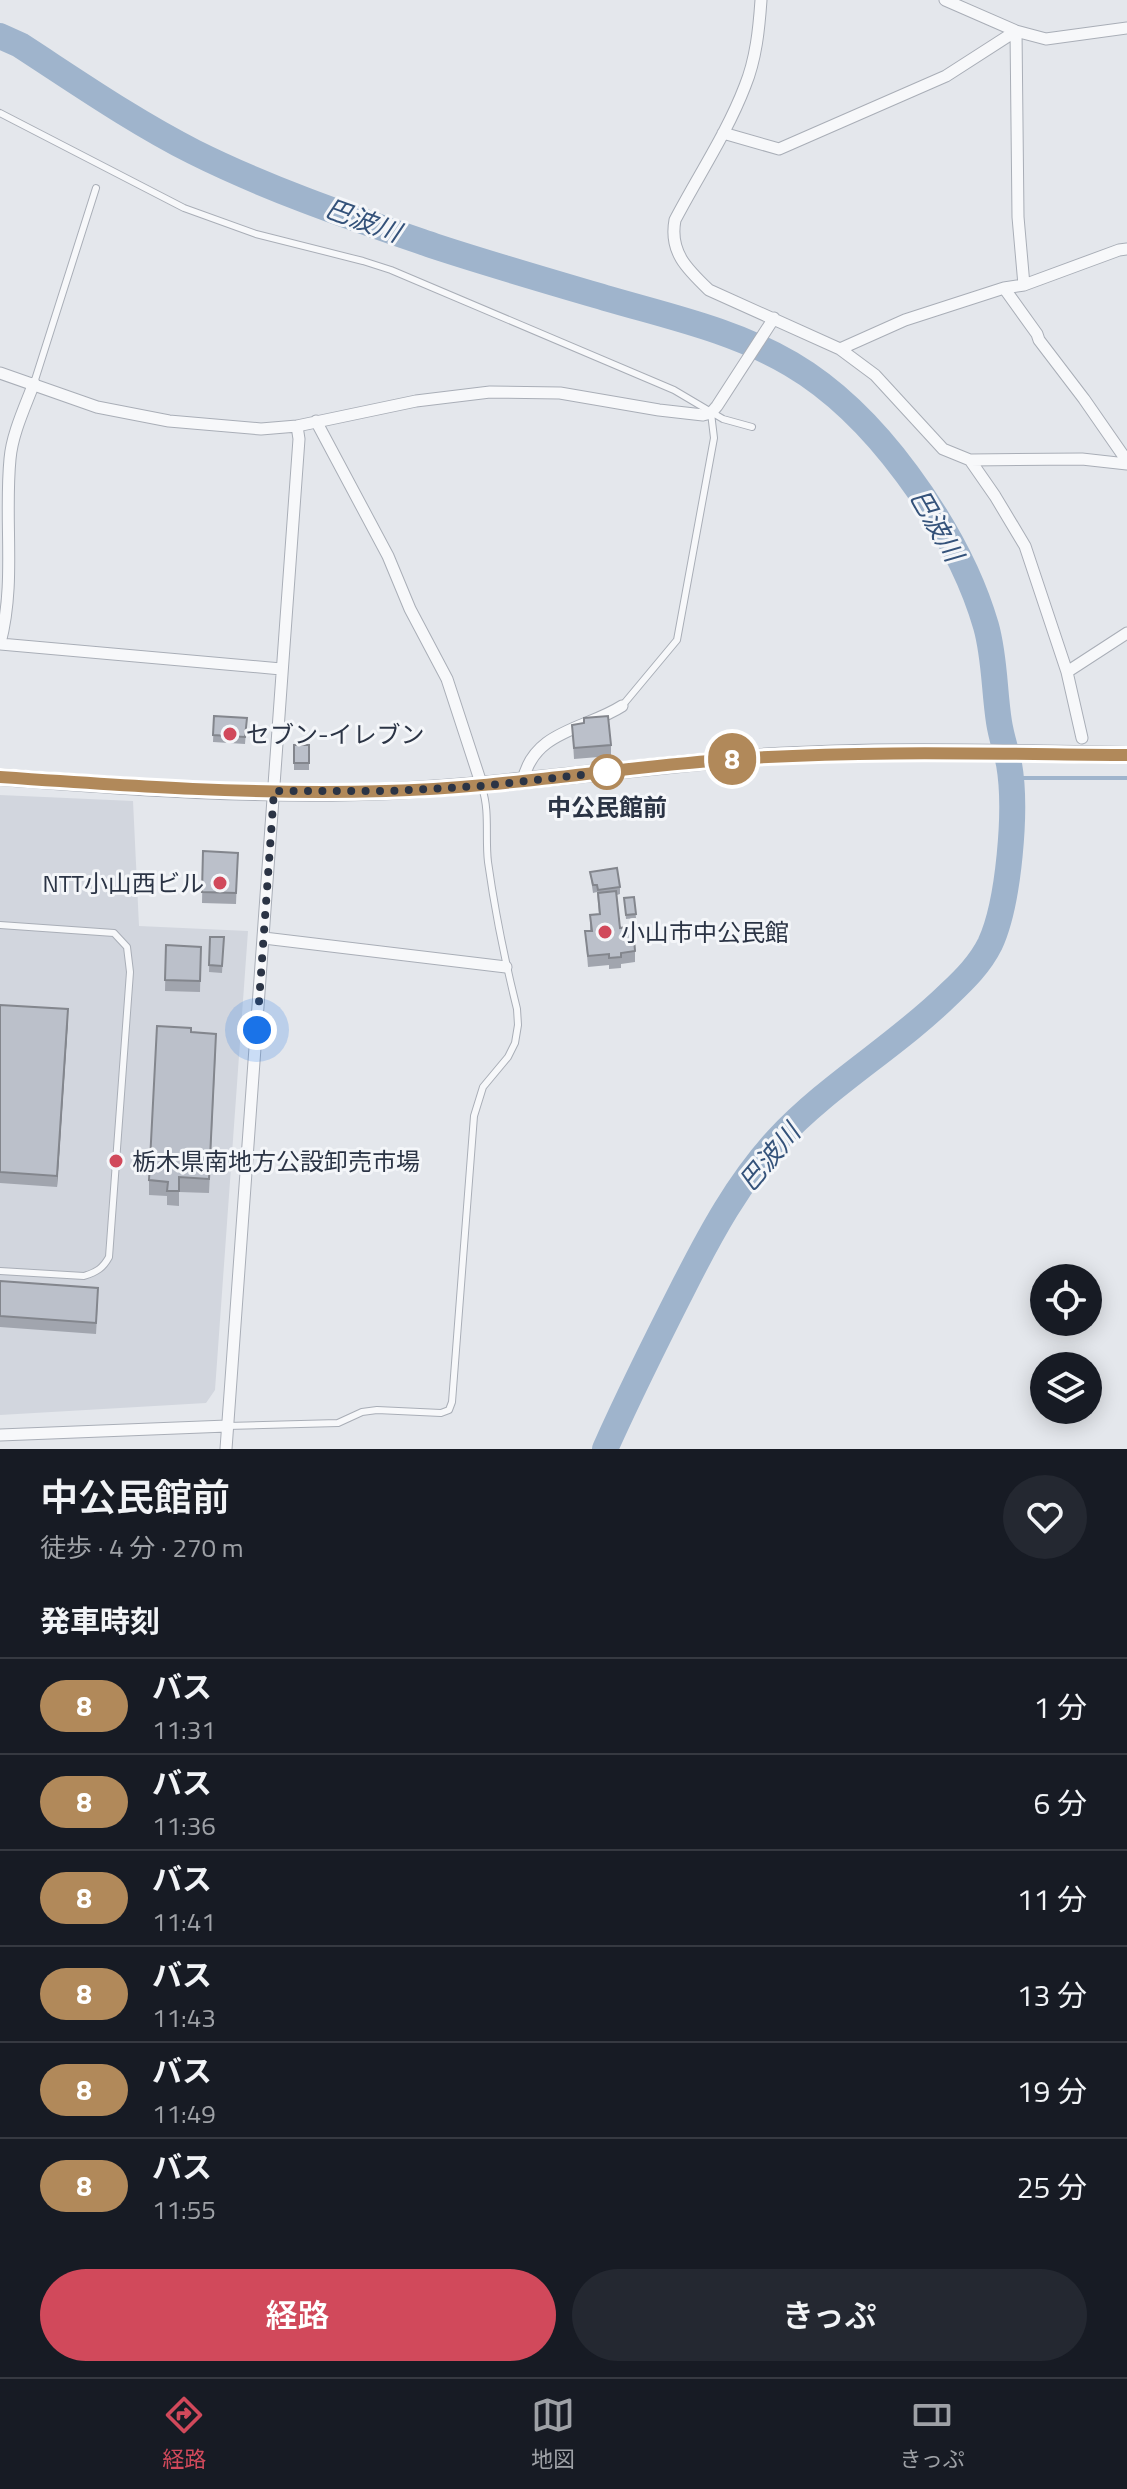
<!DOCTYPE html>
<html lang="ja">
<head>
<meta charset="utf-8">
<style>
	:root { --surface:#171b24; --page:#242831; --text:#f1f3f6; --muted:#9ea1a6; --line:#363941; --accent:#d1495b }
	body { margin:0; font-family:"Titillium Web","Noto Sans JP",sans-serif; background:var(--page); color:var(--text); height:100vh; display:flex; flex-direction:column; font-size:30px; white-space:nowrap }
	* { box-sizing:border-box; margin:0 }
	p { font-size:26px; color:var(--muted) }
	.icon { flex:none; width:44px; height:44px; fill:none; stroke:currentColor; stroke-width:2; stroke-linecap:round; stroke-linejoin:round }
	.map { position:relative; height:1449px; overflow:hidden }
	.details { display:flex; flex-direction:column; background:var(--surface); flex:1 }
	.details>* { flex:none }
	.badge { padding:0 16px; border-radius:26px; font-size:28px; line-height:52px }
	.buttons { position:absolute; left:1030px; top:1264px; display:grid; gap:16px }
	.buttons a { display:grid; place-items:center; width:72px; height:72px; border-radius:50%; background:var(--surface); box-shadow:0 4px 20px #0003; font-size:40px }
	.you { position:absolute; width:40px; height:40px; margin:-20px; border:6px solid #fff; border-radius:50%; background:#1a73e8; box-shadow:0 0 0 12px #1a73e833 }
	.map>.badge { position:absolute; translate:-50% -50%; box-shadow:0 0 0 4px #fff }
	h2 { padding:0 40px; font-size:30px; line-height:72px }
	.round { display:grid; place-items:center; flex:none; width:84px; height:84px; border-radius:42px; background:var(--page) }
	.head { display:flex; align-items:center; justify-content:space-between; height:136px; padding:0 40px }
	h1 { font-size:38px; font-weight:600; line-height:60px }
	.button { display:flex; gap:16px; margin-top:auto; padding:16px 40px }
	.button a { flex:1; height:92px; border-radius:48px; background:var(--accent); color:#fff; font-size:32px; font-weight:600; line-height:92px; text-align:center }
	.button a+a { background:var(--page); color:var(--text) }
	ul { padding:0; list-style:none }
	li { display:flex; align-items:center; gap:24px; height:96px; padding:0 40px; border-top:2px solid var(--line) }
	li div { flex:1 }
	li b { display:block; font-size:30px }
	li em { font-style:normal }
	li .badge { min-width:88px; font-weight:700; text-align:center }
	.tab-bar { display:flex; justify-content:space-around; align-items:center; height:112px; border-top:2px solid var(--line); background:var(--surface); font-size:22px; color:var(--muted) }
	.tab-bar a { display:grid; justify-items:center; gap:4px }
	.tab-bar .on { color:var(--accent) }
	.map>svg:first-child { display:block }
	.built { fill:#d2d6de }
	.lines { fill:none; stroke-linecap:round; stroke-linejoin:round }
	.stream { stroke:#9fb4cc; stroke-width:4 }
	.river { stroke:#9fb4cc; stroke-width:26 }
	.service-casing { stroke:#a9aeb7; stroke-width:8 }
	.minor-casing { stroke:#a9aeb7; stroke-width:13 }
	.secondary-casing { stroke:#a9aeb7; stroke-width:18 }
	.service { stroke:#f7f8fa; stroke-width:6 }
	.minor { stroke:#f7f8fa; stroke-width:11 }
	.secondary { stroke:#fff; stroke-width:16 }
	.wall { fill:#a1a5ae }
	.shaded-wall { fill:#83868d }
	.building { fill:#bbc0ca; stroke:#83868d; stroke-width:2 }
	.line-casing { stroke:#fff; stroke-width:18 }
	.line { stroke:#b1895a; stroke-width:12 }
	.walk { stroke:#2b3445; stroke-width:8; stroke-dasharray:0 14.4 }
	.poi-dot { fill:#d1495b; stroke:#f4f6f9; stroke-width:3 }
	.stop-dot { fill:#fff; stroke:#b1895a; stroke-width:4 }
	.labels { text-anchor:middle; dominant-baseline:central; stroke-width:6; stroke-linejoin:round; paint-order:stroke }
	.poi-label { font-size:24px; fill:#2b3445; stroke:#f4f6f9; text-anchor:start }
	.stop-label { font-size:24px; font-weight:bold; fill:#2b3445; stroke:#f4f6f9 }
	.water-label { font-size:26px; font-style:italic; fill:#34527a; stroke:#f4f6f9 }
</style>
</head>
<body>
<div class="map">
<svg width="1127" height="1449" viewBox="0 0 1127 1449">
	<rect width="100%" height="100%" fill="#e4e7ec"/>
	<path class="built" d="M0,795L133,801L139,926L248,931L215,1390L206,1403L0,1415Z"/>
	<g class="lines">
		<path class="stream" d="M1010,778H1127"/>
		<path class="river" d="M0,36L20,45C77,82 133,121 194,152C270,190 353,218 434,246C492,265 551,282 609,299C671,317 735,331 791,364C837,391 876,432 907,474C941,520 970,571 986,626C995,658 994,690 999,722C1001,736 1006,750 1009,764C1017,809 1009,903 990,944C980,964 965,979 949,994C895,1047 829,1084 777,1140C738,1183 711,1233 685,1284C657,1339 630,1393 605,1449"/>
		<g class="service-casing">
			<path id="service" d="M0,113L184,208L256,234L363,261L391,270L674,390L723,419L752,427
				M34,383L96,188
				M622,706L677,640L714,438L711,413
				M0,925L114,933L127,947L130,972L109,1257C103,1268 97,1272 84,1276L0,1271
				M227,1426L338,1423L362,1412L377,1410L441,1413L449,1410L452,1402L474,1116L483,1087L508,1057L515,1043L518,1025L517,1009C505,961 495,912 488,862C485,838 490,811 482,788"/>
		</g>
		<g class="minor-casing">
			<path id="minor" d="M761,0C759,29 756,59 745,86C727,133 698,176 675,220C669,252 687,269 709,290L840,349L875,375L943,449L970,460L1082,459L1127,464
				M945,0L1016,31L1046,39L1127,28
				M1016,31L1018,217L1024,285
				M723,133L779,149L946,76L1016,31
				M1004,288L1037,334L1039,340L1084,399L1127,461
				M840,349L905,320L1004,288L1024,285L1119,250L1127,249
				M0,373L97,407L169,421L261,429L297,426L416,401L490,392L560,393L659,410L703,415L711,413L717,406L774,318
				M316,421L388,556L410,609L447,679L482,786
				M970,460L995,496L1025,546L1067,672L1082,738
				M0,643C16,583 4,521 10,459C12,434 25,407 34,383
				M0,644L281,669
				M1067,672L1127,633
				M523,781C533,730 587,729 622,706
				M264,938L506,967
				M0,1435L227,1426
				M226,1449L299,439L297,426"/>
		</g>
		<g class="secondary-casing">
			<path id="secondary" d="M0,777C130,787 262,797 392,791C515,785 636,766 759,757C881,749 1004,753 1127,755"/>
		</g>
		<use href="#service" class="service"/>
		<use href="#minor" class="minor"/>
		<use href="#secondary" class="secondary"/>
	</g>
	<path class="wall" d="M214,716L247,718L245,744L213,742Z
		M572,725L611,745V756L574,759Z
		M294,745H309V770H294Z
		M203,851L238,853L236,904L202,903Z
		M590,872L620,887V894L617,895L620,928L635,951V962L621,964V968L609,969V965L588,967L585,931H590V915H599L597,892L593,893Z
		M634,897L636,918L626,919L624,898Z
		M210,937H224L222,973L209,972Z
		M166,945L201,947L200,992L165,991Z
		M0,1005L68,1020L57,1187L0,1183Z
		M191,1032L216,1048L209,1193L179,1192V1206L167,1205V1196L149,1195V1180Z
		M0,1281L98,1299L96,1334L0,1327Z"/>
	<path class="shaded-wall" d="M68,1009V1020L57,1187V1176Z"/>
	<path class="building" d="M214,716L247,718L245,737L213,735Z
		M608,716L611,745L574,748L572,725L584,723V718Z
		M294,745H309V763H294Z
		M203,851L238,853L236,893L202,892Z
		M617,868L620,887L598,890L597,885H593L590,872Z
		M616,891L620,928L633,926L635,951L621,953V957L609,958V954L588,956L585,931H592L590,915L600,914L598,893Z
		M634,897L636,914L626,915L624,898Z
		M210,937H224L222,966L209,965Z
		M166,945L201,947L200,981L165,980Z
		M0,1005L68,1009L57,1176L0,1172Z
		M157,1026L191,1028V1032L216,1034L209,1179L179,1177V1191H167L168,1182L149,1180Z
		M0,1281L98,1288L96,1323L0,1316Z"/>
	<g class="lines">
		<g class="line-casing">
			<path id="line" d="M0,777C128,786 257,795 386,791C503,788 618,767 735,759C865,750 996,754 1127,755"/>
		</g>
		<use href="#line" class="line"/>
		<path class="walk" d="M257,1030L274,791H390L482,786L607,772"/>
	</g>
	<g class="poi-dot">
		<circle cx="230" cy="734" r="8"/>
		<circle cx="220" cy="883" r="8"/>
		<circle cx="605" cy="932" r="8"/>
		<circle cx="116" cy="1161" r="8"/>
	</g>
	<circle class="stop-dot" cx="607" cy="772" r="16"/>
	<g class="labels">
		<g class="poi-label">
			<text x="246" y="734">セブン-イレブン</text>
			<text x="204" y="883" text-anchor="end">NTT小山西ビル</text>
			<text x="621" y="932">小山市中公民館</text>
			<text x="132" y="1161">栃木県南地方公設卸売市場</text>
		</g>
		<g class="stop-label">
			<text x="607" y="807">中公民館前</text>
		</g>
		<g class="water-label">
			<text transform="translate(363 220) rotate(20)">巴波川</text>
			<text transform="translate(937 525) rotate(60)">巴波川</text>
			<text transform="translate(769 1157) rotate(-50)">巴波川</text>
		</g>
	</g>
</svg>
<div class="buttons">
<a><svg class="icon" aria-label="locate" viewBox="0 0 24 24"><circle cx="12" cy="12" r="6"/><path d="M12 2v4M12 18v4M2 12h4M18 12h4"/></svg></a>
<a><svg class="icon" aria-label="layers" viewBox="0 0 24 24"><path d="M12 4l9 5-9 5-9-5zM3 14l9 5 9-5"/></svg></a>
</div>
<div class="you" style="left:257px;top:1030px"></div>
<b class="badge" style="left:732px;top:759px;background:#b1895a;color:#fff">8</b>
</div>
<section class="details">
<div class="head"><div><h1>中公民館前</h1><p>徒歩 · 4 分 · 270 m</p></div><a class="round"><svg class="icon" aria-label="heart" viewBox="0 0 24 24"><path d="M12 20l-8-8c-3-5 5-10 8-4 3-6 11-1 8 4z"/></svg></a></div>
<h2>発車時刻</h2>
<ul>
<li><span class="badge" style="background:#b1895a;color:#fff">8</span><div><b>バス</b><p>11:31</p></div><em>1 分</em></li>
<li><span class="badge" style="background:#b1895a;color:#fff">8</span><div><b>バス</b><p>11:36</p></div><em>6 分</em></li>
<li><span class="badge" style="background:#b1895a;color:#fff">8</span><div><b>バス</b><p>11:41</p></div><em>11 分</em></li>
<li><span class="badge" style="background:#b1895a;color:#fff">8</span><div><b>バス</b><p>11:43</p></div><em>13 分</em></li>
<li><span class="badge" style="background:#b1895a;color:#fff">8</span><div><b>バス</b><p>11:49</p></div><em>19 分</em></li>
<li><span class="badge" style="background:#b1895a;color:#fff">8</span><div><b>バス</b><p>11:55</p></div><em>25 分</em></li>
</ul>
<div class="button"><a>経路</a><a>きっぷ</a></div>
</section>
<nav class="tab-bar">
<a class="on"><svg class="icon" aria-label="directions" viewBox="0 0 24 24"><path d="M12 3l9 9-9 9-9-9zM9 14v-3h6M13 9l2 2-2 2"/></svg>経路</a>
<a><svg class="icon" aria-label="map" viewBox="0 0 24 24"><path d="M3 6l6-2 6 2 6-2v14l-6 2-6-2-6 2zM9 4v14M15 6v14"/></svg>地図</a>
<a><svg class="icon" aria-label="tickets" viewBox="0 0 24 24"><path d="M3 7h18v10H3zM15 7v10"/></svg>きっぷ</a>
</nav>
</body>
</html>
